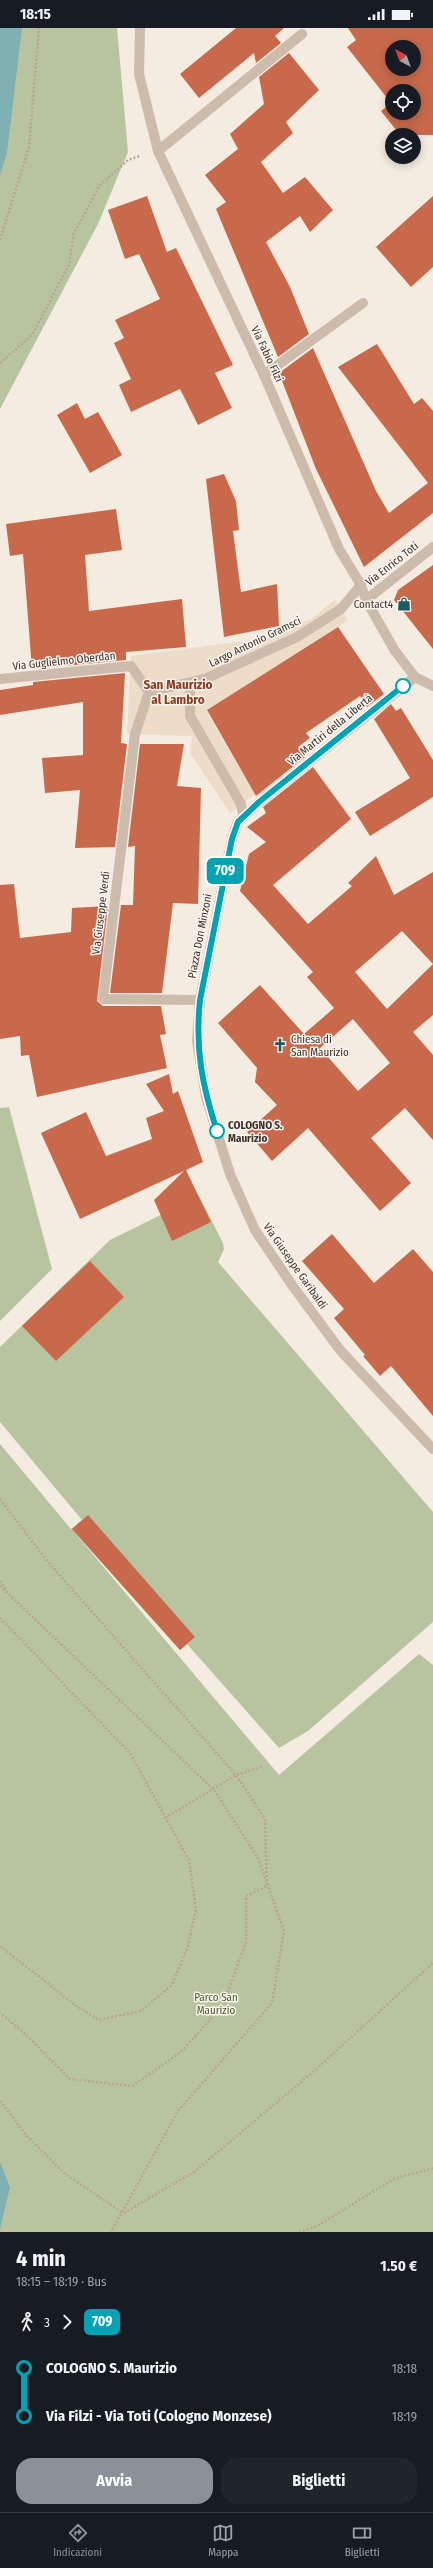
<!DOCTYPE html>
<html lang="it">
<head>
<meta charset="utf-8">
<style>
	:root { --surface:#171b24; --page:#20242c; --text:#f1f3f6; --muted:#9ea1a6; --line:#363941; --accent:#8c9099 }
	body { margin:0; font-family:"Fira Sans Condensed",sans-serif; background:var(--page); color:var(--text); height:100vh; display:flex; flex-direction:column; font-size:15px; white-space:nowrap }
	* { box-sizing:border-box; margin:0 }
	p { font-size:13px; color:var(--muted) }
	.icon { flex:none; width:22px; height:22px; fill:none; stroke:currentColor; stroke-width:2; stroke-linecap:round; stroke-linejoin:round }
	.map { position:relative; height:2204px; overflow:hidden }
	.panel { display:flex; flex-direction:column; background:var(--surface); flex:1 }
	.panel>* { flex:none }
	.badge { padding:0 8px; border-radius:6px; font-size:14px; line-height:26px }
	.needle { width:26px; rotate:319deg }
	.tools { position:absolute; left:385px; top:12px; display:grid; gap:8px }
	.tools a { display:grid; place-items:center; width:36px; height:36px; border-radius:50%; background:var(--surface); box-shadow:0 2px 10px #0003; font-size:20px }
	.map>.badge { position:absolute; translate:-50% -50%; box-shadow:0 0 0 2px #fff }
	.legs { display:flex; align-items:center; gap:6px; height:44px; padding:0 16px; font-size:13px }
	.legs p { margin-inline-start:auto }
	.head { display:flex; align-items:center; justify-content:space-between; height:68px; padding:0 16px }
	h1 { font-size:22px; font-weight:700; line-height:30px }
	.cta { display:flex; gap:8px; margin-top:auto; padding:8px 16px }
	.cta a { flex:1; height:46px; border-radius:16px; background:var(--accent); color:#fff; font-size:16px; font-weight:700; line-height:46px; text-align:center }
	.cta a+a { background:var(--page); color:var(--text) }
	ul { padding:0 16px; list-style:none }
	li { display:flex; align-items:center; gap:14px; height:48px; font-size:15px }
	li i { display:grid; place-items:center; width:6px; height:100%; margin:0 5px; background:currentColor }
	li i::after { content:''; width:10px; height:10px; margin:-5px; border:3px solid; border-radius:50%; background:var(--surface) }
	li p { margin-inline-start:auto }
	li:first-child i { background:linear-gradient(#0000 50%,currentColor 0) }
	li:last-child i { background:linear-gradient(currentColor 50%,#0000 0) }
	.status { display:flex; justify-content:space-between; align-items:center; height:28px; padding:0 20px; background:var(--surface); direction:ltr }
	.status svg { height:11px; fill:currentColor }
	.tab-bar { display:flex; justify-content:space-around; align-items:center; height:56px; border-top:1px solid var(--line); background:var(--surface); font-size:11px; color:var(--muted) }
	.tab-bar a { display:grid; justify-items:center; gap:2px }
	.tab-bar .active { color:var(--accent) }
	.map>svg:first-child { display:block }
	.green { fill:#b8c4a0 }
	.plaza { fill:#ecdcc8 }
	.water { fill:#7fb0b2 }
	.building { fill:#c8694b; fill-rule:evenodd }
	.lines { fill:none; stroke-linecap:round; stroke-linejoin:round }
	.path { stroke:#b9a596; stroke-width:2.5; stroke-dasharray:2 2; stroke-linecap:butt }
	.service { stroke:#cdbbac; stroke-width:10 }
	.pedestrian { stroke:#cdbbac; stroke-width:10 }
	.minor { stroke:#cdbbac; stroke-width:10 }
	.line-1-casing { stroke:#fff; stroke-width:9 }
	.line-1 { stroke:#00a3b4; stroke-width:6 }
	.stop-1-dot { fill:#fff; stroke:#00a3b4; stroke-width:2 }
	.labels { text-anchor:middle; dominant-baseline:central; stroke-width:3; stroke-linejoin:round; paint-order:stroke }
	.street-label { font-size:11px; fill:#3b302b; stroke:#fbf5ee }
	.poi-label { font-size:11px; fill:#3b302b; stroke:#fbf5ee; text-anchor:end }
	.stop-label { font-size:11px; font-weight:bold; fill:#3b302b; stroke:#fbf5ee; text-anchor:start }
	.park-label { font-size:11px; fill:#4a5a2e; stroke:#fbf5ee }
	.quarter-label { font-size:13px; font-weight:bold; fill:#8c3b22; stroke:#fbf5ee }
</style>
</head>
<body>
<div class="status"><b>18:15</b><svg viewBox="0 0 49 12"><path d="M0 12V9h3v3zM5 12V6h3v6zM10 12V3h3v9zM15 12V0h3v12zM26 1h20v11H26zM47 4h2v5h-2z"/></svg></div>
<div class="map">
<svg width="433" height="2204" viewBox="0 0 433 2204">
	<rect width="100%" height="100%" fill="#f4ebe1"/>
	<path class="green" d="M0,0H117L128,124L98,196L0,381Z
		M9,1079L52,1241L0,1293V1080Z
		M199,1168L223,1215L224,1221L218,1234L433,1484V1594L308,1703L279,1720L187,1616L180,1622L74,1504L279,1747L419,1626L433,1637V2204H0V1416L71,1501L82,1492L0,1394V1319L110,1212Z"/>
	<path class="plaza" d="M335,572L348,592L206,683L255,766L230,785L190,725L192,708L127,706L131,628L260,611L311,591Z"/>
	<path class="water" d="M0,0H22L7,125L0,147Z
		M0,2134L10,2159L0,2201Z"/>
	<path class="building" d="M236,0H284L275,8L281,15L256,35L254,25L199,70L180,46Z
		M348,0H433V107H400L381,83L391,75L347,19L356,12ZM392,19H414V41H392ZM392,63H414V85H392Z
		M289,25L319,62L286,94L293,105L261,134L283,165L305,149L333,182L310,204L300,188L266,214L290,259L309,306L278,329L216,181L226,174L205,147L238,121L230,106L264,76L259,49Z
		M147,168L167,224L176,220L233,337L215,345L232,380L198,397L180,361L131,384L119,357L131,351L114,315L124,310L115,292L160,271L139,226L125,231L108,182Z
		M433,168V239L411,259L376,219Z
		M377,316L414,376L422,370L433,383V485L364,539L316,441L279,345L313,320L376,463L389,485L428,455L338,339Z
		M77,375L85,391L98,384L122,427L90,445L57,387Z
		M224,446L236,473L239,502L233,503L241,564L277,556L279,598L224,609L206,451Z
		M116,481L122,522L85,527L89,583L182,571L186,619L126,624V632L32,641L23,526L10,528L6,496Z
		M433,537V621L394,572L398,562Z
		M338,599L384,666L367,679L360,668L306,705L310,710L298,719L305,729L256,768L207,682Z
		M125,645L121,715L127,716L115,819L75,820L80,762L45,765L42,730L83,727V674L0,687V662L33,657V654Z
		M391,676L396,683L401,680L433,732V769L370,808L355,784L410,750L374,691Z
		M140,716H184L177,758L201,760L198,876L173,875L162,965H110L121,877H133L135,818L128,819Z
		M313,739L351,791L273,857L308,896L352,858L348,855L376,828L394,867L433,844V936L402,903L355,944L387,981L433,936V987L413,1004L433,1027V1112L405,1080L371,1110L411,1155L380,1183L308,1100L272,1133L247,1104L277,1077L255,1054L257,1040L218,995L260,957L304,1006L334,980L307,949L313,944L240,863L249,826L266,814L247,799L266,785L263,779ZM353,991L390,1035L358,1063L320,1020Z
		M14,856L20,910L71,904L72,880L108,878L97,973L103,978H161L166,1006L160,1007L167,1040L37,1069L29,1027L21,1028L20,1008L0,1011V857Z
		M169,1046L173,1066L178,1063L203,1134L186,1142L211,1194L172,1213L154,1172L184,1143L80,1191L41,1105L86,1084L106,1128L152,1111L146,1090L164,1083L146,1056Z
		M332,1206L374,1255L413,1221L433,1244V1388L391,1338L380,1348L363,1328L365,1327L334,1290L344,1281L302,1233Z
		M90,1233L124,1269L56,1333L22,1298Z
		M88,1487L195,1609L180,1622L72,1501Z"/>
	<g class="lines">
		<path class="path" d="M0,212L29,119L39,0
			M0,335L32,307L69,237L74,205L100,157L128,132L140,128
			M0,1471L48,1534L236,1747L265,1791L267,1858L246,1868V1914L223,1977L181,2024L132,2058L70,2051L24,2005L0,1985
			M0,1553L6,1562
			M0,1558L214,1762L258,1830L284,1903L272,1975L178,2083L111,2204
			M0,1590L130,1725L189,1832L196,1881L188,1918L172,1957L141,1983L99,1992L75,1977L0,1918
			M165,1790L236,1747L263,1738
			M0,2073L27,2108L64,2145L123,2185
			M124,2185L194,2144L314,2043L433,1935
			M299,2204L317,2198L394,2151L433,2140"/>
		<path class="service" d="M158,123L302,6
			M264,347L363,275"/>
		<path class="pedestrian" d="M0,651L131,638L149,664L207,650L297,609L341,581L361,557
			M190,655V688L241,776L243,787
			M149,664L135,706L103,971L200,972"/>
		<path class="minor" d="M140,0L139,46L158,123L264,347L339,521L361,557L366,572L395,623L415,649L433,658
			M366,572L433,519
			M415,649L259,774L238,794L232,811L200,972L197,1013L206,1069L230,1146L255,1202L292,1257L340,1322L433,1421"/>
	</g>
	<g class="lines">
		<g class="line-1-casing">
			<path id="line-1" d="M217,1103C202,1057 195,1021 200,972L232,811L238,794L259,774L403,658"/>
		</g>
		<use href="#line-1" class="line-1"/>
	</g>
	<defs>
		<g id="shop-bare" transform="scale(1.08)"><path d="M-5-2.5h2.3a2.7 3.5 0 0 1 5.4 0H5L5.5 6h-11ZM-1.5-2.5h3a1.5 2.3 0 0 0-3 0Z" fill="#1f5a5e" stroke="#fbf5ee" stroke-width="2.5" paint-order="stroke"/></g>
		<g id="church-bare" transform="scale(1.08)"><path d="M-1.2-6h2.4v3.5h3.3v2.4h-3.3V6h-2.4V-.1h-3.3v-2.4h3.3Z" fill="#1f5a5e" stroke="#fbf5ee" stroke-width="2.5" paint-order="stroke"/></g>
	</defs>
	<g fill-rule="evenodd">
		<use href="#shop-bare" x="404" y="576"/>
		<use href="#church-bare" x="280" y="1017"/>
	</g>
	<g class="stop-1-dot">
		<circle cx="403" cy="658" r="7"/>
		<circle cx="217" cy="1103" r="7"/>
	</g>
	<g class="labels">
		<g class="street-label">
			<text transform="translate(267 326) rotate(65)">Via Fabio Filzi</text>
			<text transform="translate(392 536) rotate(-38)">Via Enrico Toti</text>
			<text transform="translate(255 614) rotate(-26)">Largo Antonio Gramsci</text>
			<text transform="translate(64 633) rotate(-6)">Via Guglielmo Oberdan</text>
			<text transform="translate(330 702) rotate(-39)">Via Martiri della Libertà</text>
			<text transform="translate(101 885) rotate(-83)">Via Giuseppe Verdi</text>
			<text transform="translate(200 908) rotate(-79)">Piazza Don Minzoni</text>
			<text transform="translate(295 1238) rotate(55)">Via Giuseppe Garibaldi</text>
		</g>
		<g class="poi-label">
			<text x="393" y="576">Contact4</text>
			<text x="291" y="1011" text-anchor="start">Chiesa di<tspan x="291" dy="13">San Maurizio</tspan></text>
		</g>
		<g class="stop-label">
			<text x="228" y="1097">COLOGNO S.<tspan x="228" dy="13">Maurizio</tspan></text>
		</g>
		<g class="park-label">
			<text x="216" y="1969">Parco San<tspan x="216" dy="13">Maurizio</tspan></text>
		</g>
		<g class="quarter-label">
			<text x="178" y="656">San Maurizio<tspan x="178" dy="15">al Lambro</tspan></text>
		</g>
	</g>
</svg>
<div class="tools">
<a><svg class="needle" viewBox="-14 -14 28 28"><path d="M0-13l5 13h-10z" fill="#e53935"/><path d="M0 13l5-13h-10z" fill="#9ea1a6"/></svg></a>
<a><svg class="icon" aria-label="locate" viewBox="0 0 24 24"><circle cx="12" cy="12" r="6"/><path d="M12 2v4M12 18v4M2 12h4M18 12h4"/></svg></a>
<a><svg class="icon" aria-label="layers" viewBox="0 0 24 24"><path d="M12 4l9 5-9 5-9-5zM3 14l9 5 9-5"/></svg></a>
</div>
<b class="badge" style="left:225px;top:843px;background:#00a3b4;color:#fff">709</b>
</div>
<section class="panel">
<div class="head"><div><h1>4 min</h1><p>18:15 – 18:19 · Bus</p></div><b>1.50 €</b></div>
<div class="legs"><svg class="icon" aria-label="walk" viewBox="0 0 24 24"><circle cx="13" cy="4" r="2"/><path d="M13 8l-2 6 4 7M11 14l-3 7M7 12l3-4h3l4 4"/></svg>3<svg class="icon" aria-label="forward" viewBox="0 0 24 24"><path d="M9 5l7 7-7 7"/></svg><b class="badge" style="background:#00a3b4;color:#fff">709</b></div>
<ul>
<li><i style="color:#00a3b4"></i><b>COLOGNO S. Maurizio</b><p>18:18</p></li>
<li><i style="color:#00a3b4"></i><b>Via Filzi - Via Toti (Cologno Monzese)</b><p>18:19</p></li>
</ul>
<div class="cta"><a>Avvia</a><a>Biglietti</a></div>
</section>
<nav class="tab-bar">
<a class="active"><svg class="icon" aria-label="directions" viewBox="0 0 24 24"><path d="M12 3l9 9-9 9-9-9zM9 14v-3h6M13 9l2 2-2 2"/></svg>Indicazioni</a>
<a><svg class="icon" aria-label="map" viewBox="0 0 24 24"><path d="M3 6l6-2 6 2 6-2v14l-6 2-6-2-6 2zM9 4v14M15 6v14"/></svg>Mappa</a>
<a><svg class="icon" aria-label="tickets" viewBox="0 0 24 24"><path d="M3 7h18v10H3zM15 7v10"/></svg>Biglietti</a>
</nav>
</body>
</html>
